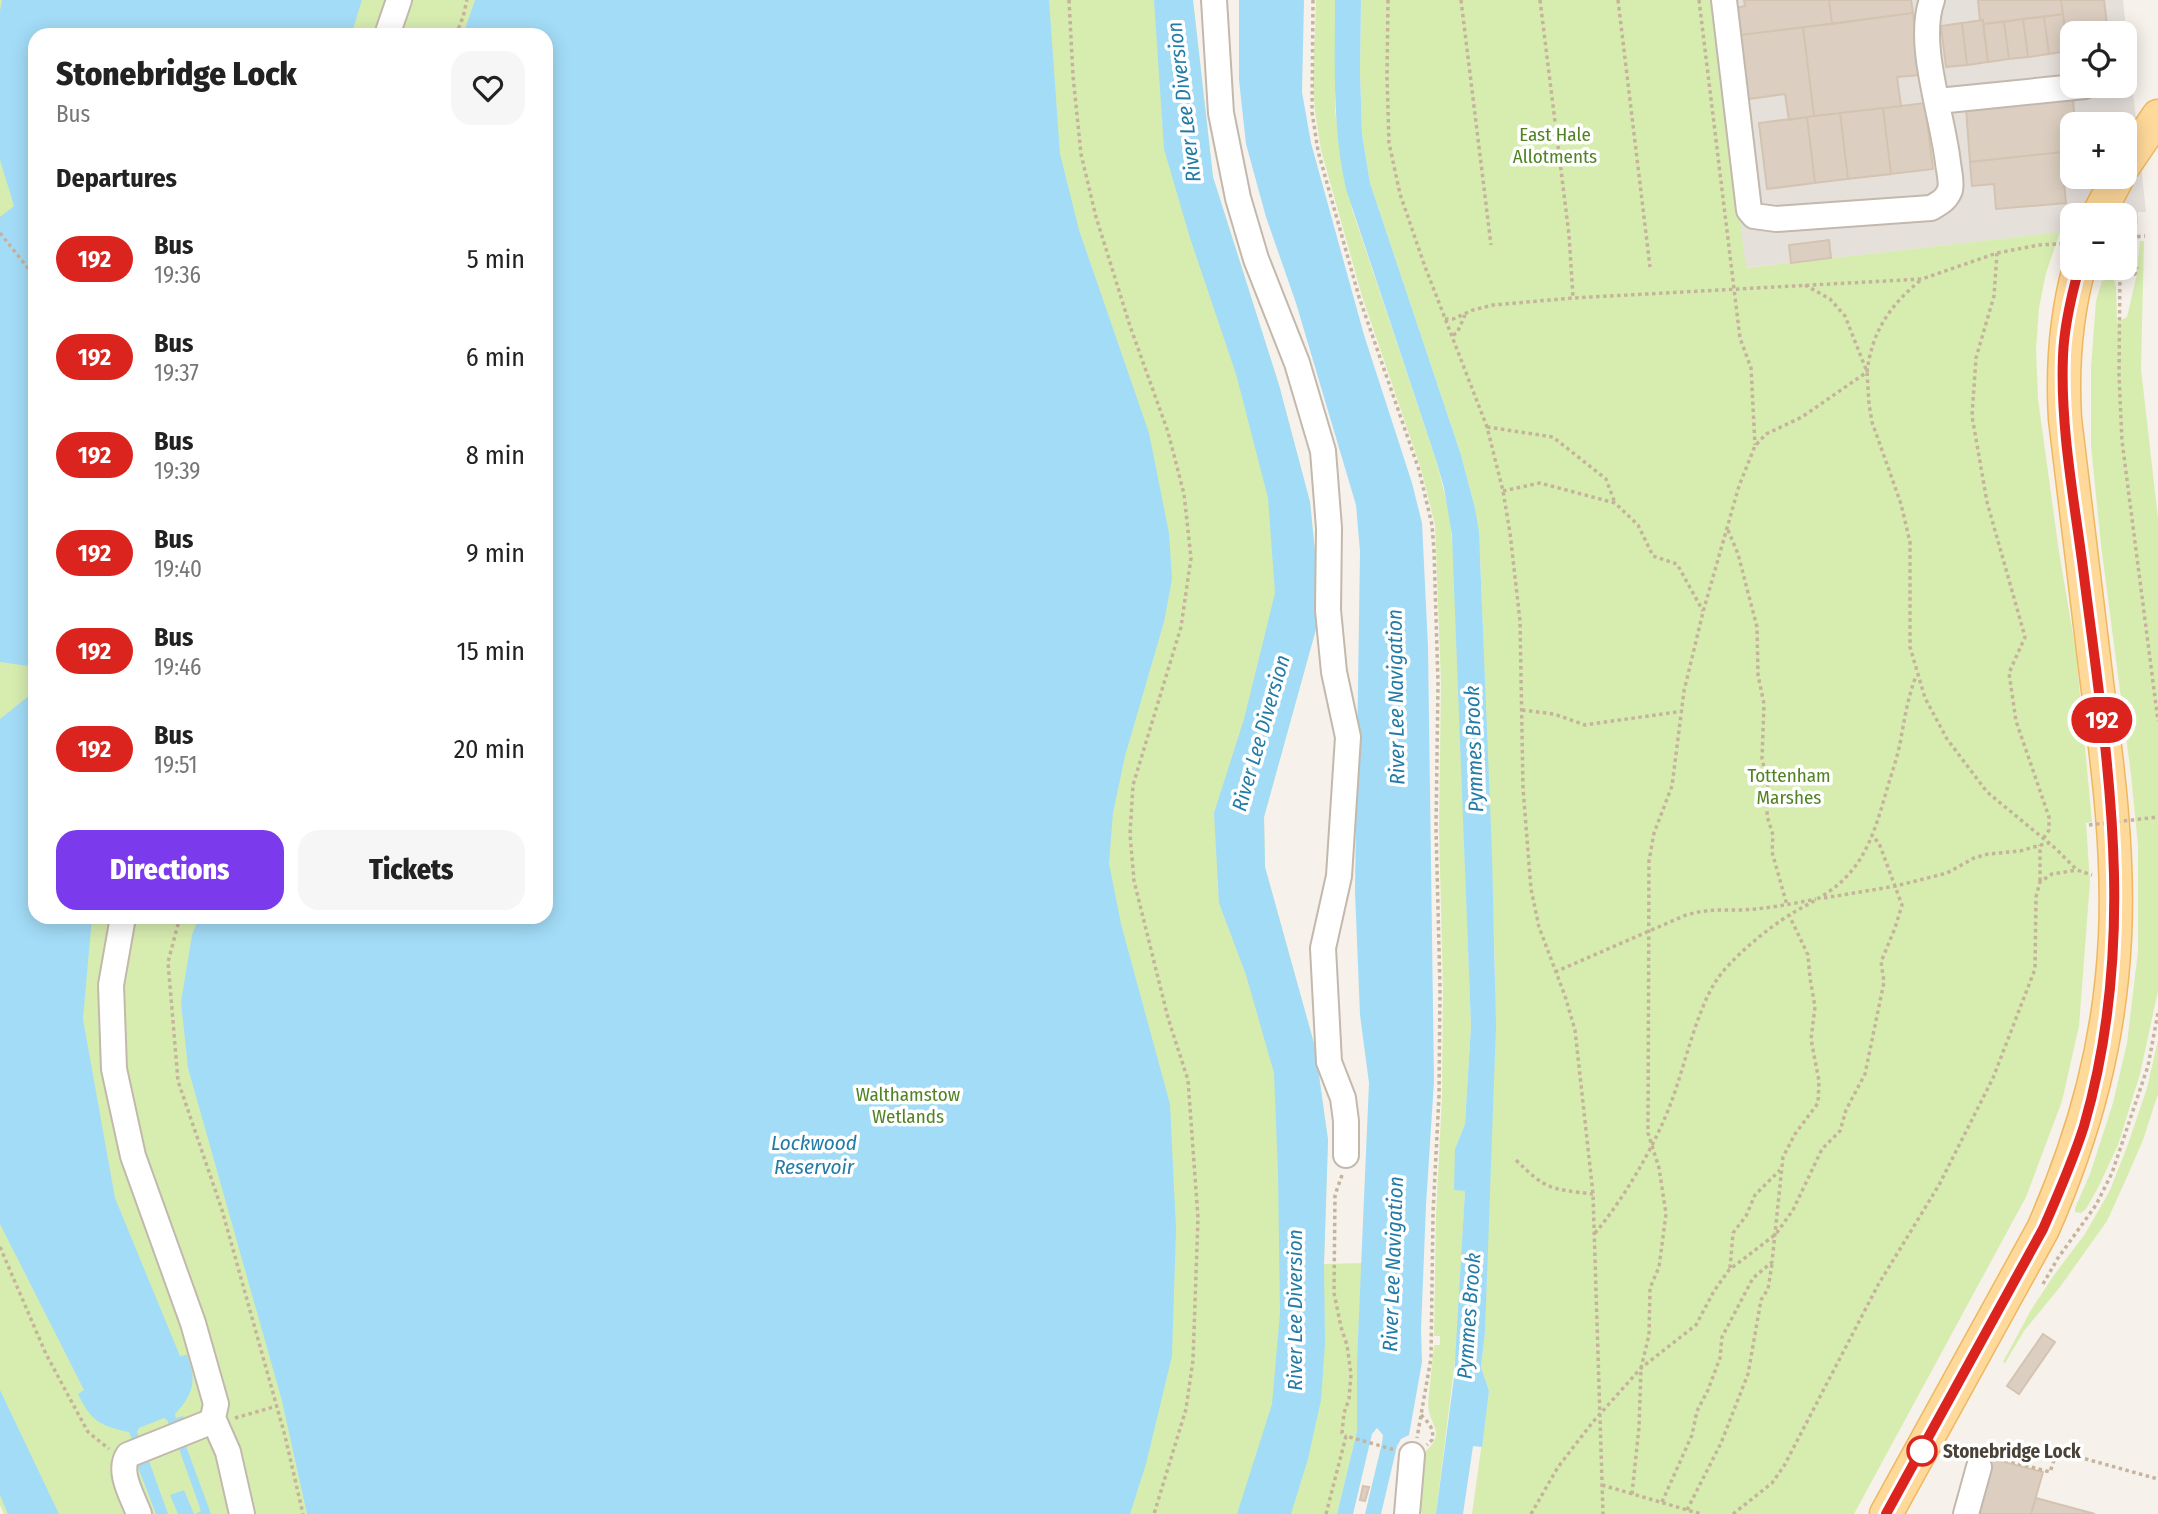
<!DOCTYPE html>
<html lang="en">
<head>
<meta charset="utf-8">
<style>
	:root { --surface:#fff; --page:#f6f6f6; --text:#222; --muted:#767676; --accent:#7c3aed }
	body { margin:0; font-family:"Fira Sans Condensed",sans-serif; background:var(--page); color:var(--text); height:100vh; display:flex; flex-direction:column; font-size:26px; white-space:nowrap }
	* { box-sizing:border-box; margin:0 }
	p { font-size:23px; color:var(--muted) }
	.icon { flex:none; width:38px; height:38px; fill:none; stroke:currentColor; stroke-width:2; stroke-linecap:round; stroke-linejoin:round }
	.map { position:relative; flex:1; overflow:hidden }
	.details { position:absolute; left:28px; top:28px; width:525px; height:896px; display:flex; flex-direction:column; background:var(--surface); border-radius:21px; box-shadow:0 4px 18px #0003 }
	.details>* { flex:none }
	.badge { padding:0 14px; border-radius:23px; font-size:24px; line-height:46px }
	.controls { position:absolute; left:2060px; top:21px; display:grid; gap:14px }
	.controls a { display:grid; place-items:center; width:77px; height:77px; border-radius:14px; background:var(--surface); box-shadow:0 4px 18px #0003; font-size:35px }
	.map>.badge { position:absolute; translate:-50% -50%; box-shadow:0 0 0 4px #fff }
	h2 { padding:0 28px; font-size:26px; line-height:63px }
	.round { display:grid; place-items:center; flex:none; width:74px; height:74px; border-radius:21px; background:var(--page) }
	.headline { display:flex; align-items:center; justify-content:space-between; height:119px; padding:0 28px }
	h1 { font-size:33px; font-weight:800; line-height:52px }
	.button { display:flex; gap:14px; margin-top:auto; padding:14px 28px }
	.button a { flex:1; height:80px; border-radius:21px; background:var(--accent); color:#fff; font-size:28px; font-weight:800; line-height:80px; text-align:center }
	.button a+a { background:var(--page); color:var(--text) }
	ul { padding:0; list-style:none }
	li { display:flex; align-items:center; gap:21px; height:98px; padding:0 28px }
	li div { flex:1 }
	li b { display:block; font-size:26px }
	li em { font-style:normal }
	li .badge { min-width:77px; font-weight:700; text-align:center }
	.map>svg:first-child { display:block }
	.industrial { fill:#e6e0db; fill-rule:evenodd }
	.green { fill:#d7edb0; fill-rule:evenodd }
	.water { fill:#a3dcf7 }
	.building { fill:#dccfc1; stroke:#d4c3b1; stroke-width:2 }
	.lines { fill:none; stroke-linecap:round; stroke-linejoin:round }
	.minor-casing { stroke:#c3b8ac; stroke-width:28 }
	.major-casing { stroke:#eeb760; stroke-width:35 }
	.path { stroke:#c6b39c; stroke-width:3.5; stroke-dasharray:3.5 3.5; stroke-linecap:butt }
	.minor { stroke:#fff; stroke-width:24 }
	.major { stroke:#ffd99a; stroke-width:32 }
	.path-bridge { stroke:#c6b39c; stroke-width:3.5; stroke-dasharray:3.5 3.5; stroke-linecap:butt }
	.line-casing { stroke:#fff; stroke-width:16 }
	.line { stroke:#dc241f; stroke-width:10 }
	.stop-dot { fill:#fff; stroke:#dc241f; stroke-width:3.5 }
	.labels { text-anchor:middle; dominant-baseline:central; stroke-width:7; stroke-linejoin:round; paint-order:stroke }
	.park-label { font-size:19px; fill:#518324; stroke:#fff }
	.stop-label { font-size:19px; font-weight:bold; fill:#4b4237; stroke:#fff; text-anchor:start }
	.water-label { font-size:21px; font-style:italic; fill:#237ba7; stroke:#fff }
</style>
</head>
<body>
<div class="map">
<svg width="2158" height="1514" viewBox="0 0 2158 1514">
	<rect width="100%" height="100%" fill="#f6f1ea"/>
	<path class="industrial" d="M1713,0H2123L2146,212H2138V224L2125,226L2124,215H2072V231L1745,268ZM2072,33H2124V86H2072ZM2072,124H2124V177H2072Z"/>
	<path class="green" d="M0,0H1193L1213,177L1279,385L1310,502L1321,611L1264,817L1265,867L1315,1047L1328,1140L1324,1264L1362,1263L1357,1360V1431L1337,1514H4L0,1505ZM35,35H546V917H35Z
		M1316,0H1335V111L1352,209L1437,463L1449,512L1454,557L1471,1027L1465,1124L1455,1149L1465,1191L1457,1344L1436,1514H1422L1421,1509L1417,1506L1422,1455C1449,1430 1429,1430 1428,1403L1434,1345H1440V1336H1434L1436,1213L1442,1097L1443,988L1439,828L1441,683L1435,525L1421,469L1362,296L1321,150L1315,112L1313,84Z
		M1361,0H1713L1746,268L2060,232L2046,273L2039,308L2036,349L2038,399L2059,552L2076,652L2092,822L2086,823L2090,882L2079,1026L2062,1101L2026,1197L1854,1514H1472L1489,1391L1481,1367L1485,1333L1495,969L1480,555L1475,508L1461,455L1370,183L1362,134L1360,71Z
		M2140,241H2144L2141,369L2158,518V991L2140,1074L2118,1145L2098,1188L2086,1209L2081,1213L2075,1212V1208L2090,1174L2113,1103L2127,1043L2138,951V845L2131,775L2101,545L2091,446V367L2096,301L2102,281L2110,279L2114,280L2116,287L2117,322L2127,317L2137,274Z
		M2158,1040V1094L2143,1140L2123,1186L2107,1221L2060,1287L2024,1331L2005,1363L2003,1362L2031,1310L2054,1275L2085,1234L2110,1190L2127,1147L2147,1088Z"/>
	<path class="water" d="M2,0H362L351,35H35V295L31,299L35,302V684L29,666L0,662V217L14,206L0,160V11Z
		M475,0H1049L1060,154L1079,230L1149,433L1169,533L1172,579L1164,622L1125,756L1113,813L1109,863L1121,924L1170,1104L1176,1229L1172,1356L1146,1464L1130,1514H307L282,1401L188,1068L181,1002L192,935L199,917H546V35H463Z
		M1154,0H1193L1213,177L1279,385L1310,502L1321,611L1264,817L1265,867L1315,1047L1328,1140L1324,1264L1325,1343L1321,1400L1308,1459L1291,1514H1237L1272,1404L1280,1313L1278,1173L1274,1073L1246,975L1219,903L1214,813L1244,719L1275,593L1268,498L1236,374L1190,238L1164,149Z
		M1239,0H1304L1302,92L1311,143L1364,335L1412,483L1422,523L1428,647L1434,1081L1426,1205L1421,1330L1422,1362L1409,1435L1401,1439L1397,1446L1381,1514H1365L1382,1443L1383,1435L1377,1428L1372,1434L1353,1514H1337L1357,1431V1360L1369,1083L1360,1015L1355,891L1360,551L1356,505L1296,303L1266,217L1246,144L1239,80Z
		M1335,0H1361L1360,71L1362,134L1370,183L1461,455L1475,508L1479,532L1492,854L1496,1026L1485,1333L1481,1367L1489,1391L1482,1447L1473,1446L1463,1514H1436L1454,1378L1465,1191L1454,1190L1455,1149L1465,1124L1471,1026L1452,535L1444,488L1437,463L1346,189C1332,127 1335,63 1335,0Z
		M35,691V917H92L83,1019L115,1198L180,1356L187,1355C197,1380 194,1394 175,1414L176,1418L183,1416L185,1421L173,1434L167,1420L164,1418L139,1428L137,1432L142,1444L135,1447L129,1432C100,1426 91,1421 78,1394L84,1390L0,1224V719Z
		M0,1390L59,1514H8L0,1495Z
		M185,1443L211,1514H195L201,1511L178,1446Z
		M148,1458L168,1514H156L136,1462Z
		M184,1490L194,1514H178L170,1495Z"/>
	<path class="building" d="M1744,0H1829L1832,24L1740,35L1737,8L1745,6Z
		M1829,0H1911L1913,13L1832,24Z
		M1978,0H2061L2063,14L1983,24V20H1980Z
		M2061,0H2104L2108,33H2072V51H2068Z
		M1913,13L1920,75L1897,77L1901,106L1814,116L1803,27Z
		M2063,14L2068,51L2049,54L2044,17Z
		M2044,17L2049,54L2028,57L2023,19Z
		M2023,19L2028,57L2009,59L2004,22Z
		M1983,20L1988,62L1967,65L1962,23Z
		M2004,22L2009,59L1988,62L1983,24Z
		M1962,23L1967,65L1946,67L1941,26Z
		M1803,27L1814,116L1789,120L1785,94L1748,99L1740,35Z
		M2073,99L2075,124H2072V151L1970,162L1966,108Z
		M1925,103L1933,169L1891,174L1883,108Z
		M1883,108L1891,174L1848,179L1840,113Z
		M1840,113L1848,179L1815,183L1807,117Z
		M1807,117L1815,183L1767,189L1759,123Z
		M2072,151V177H2080V182L2064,183L2066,203L1996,209L1994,184L1972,186L1970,162Z
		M1829,240L1831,258L1791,263L1789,245Z
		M2043,1334L2055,1342L2019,1394L2007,1386Z
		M1992,1459L2043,1472L2031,1514H1977Z
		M1363,1486L1369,1487L1365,1501L1360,1500Z
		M2036,1498L2047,1501L2095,1514H2031Z"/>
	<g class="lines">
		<g class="minor-casing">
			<path id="minor" d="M1214,0L1221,113L1238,198L1256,259L1297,363L1323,451L1329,528L1328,610L1334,672L1348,737L1339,876L1323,948L1329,1062L1343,1098L1346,1121V1155
				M1724,0L1749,210L1754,216L1776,219L1931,208C1940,203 1946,200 1950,190C1952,182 1949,171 1948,163C1943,116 1916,44 1932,0
				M387,35L399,0
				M1938,101L2085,86
				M123,917L111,985L114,1069L133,1156L193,1323L216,1404L213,1418L208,1423L128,1455C117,1472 133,1497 139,1514
				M213,1418L228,1452L242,1514
				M1407,1514L1412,1455
				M1966,1514L1979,1467"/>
		</g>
		<g class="major-casing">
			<path id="major" d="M2124,166L2158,116
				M2098,215L2118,177
				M1886,1514L2043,1229C2085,1133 2110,1042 2115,937C2119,852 2108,767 2097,683C2086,595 2075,507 2065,419C2062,367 2065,319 2079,268"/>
		</g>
		<path class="path" d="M1069,0L1073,76L1081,154L1096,217L1130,326L1168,432L1184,494L1191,558L1181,627L1133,785L1130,834L1134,881L1168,1018L1188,1080L1198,1218L1193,1360L1186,1409L1154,1514
			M1313,0L1312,112L1318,151L1359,297L1419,470L1432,525L1434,551L1438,683L1436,828L1440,989L1439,1096L1433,1213L1431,1358L1417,1438
			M1388,0L1387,77L1389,143L1400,194L1424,264L1487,427L1503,491L1510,533L1520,621L1523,788L1531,889L1539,927L1565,996L1575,1030L1593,1194L1603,1514
			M1461,0L1491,245
			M1540,0L1569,235L1573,297
			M1618,0L1650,267
			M1699,0L1740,338L1751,368L1755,445
			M456,35L463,17L467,0
			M0,233L35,277
			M2124,241L2133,237L2145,236
			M1997,253L1994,296L1976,358L1972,416L1987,502L2025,637L2009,673L2016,721L2049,817V830L2043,839
			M2120,268L2119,376L2122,441L2158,721
			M2120,277L2135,274L2137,267
			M1805,285L1830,299L1845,316L1867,372L1869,404L1872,422L1901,504L1910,542V647L1925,698L1947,739L1987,792L2055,848L2077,870L2092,875
			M1445,319H1453L1473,310L1493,305L1573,298L1922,279L1997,253L2039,245L2072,243
			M1453,335L1457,333L1465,315
			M1487,427L1553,437L1606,479L1615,503
			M1503,491L1540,483L1615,503L1638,525L1653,556L1677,564L1703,611
			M1728,530L1738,554L1757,627L1758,675L1764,704L1762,759L1768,785L1767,816L1773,835L1772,852L1787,905
			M1522,710L1554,714L1585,725L1683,711
			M2040,881V845
			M1824,898L1896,886L1947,873L1974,858L1988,854L2020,851L2048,843
			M180,917L168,962L178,1081L222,1210L285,1436L303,1514
			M1555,972L1686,915C1708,909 1719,910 1740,910C1766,909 1791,904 1816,899
			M1516,1160C1546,1190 1551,1189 1593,1194
			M1342,1175L1335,1195L1334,1293L1341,1327L1347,1345L1351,1374L1349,1399L1344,1413L1342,1433L1346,1436
			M1595,1233C1624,1199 1657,1142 1672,1100C1685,1065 1696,1012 1716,981C1729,960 1769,927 1791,914C1811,902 1832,893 1848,875C1870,851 1878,820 1887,789C1892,772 1898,756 1901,738C1905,716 1908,697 1916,676
			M0,1247L46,1354L68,1395L88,1432L109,1449
			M1730,1268L1733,1233L1746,1216L1755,1195L1780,1170
			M2043,1284L2058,1258L2096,1205L2112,1173L2148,1066L2158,1013
			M1421,1415C1428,1422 1435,1429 1432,1440L1427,1445
			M235,1418L277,1406
			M1998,1458L2050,1472L2057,1451L2158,1479
			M1602,1485L1701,1514
			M1632,1494L1639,1427L1641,1368L1649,1335L1650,1288L1659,1267L1666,1214L1659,1168L1648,1133L1649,861L1654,833L1672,786L1684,691L1703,612L1739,486L1755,446L1766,434L1802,417L1867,372C1872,331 1890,305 1922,279
			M1662,1502L1692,1435L1697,1411L1708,1390L1720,1358L1722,1337L1753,1278L1772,1262L1783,1157L1795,1134L1818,1103L1819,1081L1811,1039L1815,1007L1810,978L1808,955L1789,915
			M1687,1510L1721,1443L1748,1374L1761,1300L1768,1289L1772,1264
			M1326,1514L1346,1436L1395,1450
			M1531,1514L1558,1467L1592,1423L1641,1368L1696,1325L1714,1291L1729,1270L1776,1234L1793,1210L1822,1149L1840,1131L1846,1110L1865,1074L1884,982L1881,962L1895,928L1902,905L1879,843L1872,836
			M1733,1514L1772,1483L1784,1466L1878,1285L1939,1185L1993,1078L2035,969L2036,897L2040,882L2052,874L2077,870"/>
		<use href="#minor" class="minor"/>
		<use href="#major" class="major"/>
		<path class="path-bridge" d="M2089,825L2158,817"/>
	</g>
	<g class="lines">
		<g class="line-casing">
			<path id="line" d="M1886,1514L2043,1229C2058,1195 2073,1161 2084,1126C2138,940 2108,764 2084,576C2075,504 2060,429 2063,356C2064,326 2071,297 2079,268"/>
		</g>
		<use href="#line" class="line"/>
	</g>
	<circle class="stop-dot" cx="1922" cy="1451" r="14"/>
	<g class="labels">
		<g class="park-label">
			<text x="1555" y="134">East Hale<tspan x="1555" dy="22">Allotments</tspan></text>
			<text x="1789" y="775">Tottenham<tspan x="1789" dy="22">Marshes</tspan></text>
			<text x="908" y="1094">Walthamstow<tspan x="908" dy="22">Wetlands</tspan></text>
		</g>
		<g class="stop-label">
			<text x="1943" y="1451">Stonebridge Lock</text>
		</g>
		<g class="water-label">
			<text transform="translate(1184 102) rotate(-97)">River Lee Diversion</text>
			<text transform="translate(1396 697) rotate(-91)">River Lee Navigation</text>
			<text transform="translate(1261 733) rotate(-74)">River Lee Diversion</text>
			<text transform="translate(1474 749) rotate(-92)">Pymmes Brook</text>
			<text x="814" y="1143">Lockwood<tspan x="814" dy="24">Reservoir</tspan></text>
			<text transform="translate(1393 1264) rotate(-88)">River Lee Navigation</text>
			<text transform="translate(1295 1310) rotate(-90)">River Lee Diversion</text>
			<text transform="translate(1469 1316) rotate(-86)">Pymmes Brook</text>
		</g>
	</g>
</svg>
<div class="controls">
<a><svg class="icon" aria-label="locate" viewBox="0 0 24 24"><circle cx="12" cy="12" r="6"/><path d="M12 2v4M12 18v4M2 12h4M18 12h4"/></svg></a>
<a>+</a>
<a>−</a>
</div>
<b class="badge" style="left:2102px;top:720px;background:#dc241f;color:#fff">192</b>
<section class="details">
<div class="headline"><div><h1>Stonebridge Lock</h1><p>Bus</p></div><a class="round"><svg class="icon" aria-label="heart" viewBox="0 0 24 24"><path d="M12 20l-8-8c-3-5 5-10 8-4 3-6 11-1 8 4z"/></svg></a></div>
<h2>Departures</h2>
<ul>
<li><span class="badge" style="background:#dc241f;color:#fff">192</span><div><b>Bus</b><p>19:36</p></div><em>5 min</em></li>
<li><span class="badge" style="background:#dc241f;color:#fff">192</span><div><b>Bus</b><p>19:37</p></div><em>6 min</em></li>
<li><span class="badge" style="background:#dc241f;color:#fff">192</span><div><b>Bus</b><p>19:39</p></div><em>8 min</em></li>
<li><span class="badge" style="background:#dc241f;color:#fff">192</span><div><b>Bus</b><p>19:40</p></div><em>9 min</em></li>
<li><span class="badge" style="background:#dc241f;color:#fff">192</span><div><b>Bus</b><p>19:46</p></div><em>15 min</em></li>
<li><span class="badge" style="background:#dc241f;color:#fff">192</span><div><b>Bus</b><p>19:51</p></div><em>20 min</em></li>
</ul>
<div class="button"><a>Directions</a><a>Tickets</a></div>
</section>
</div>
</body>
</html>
